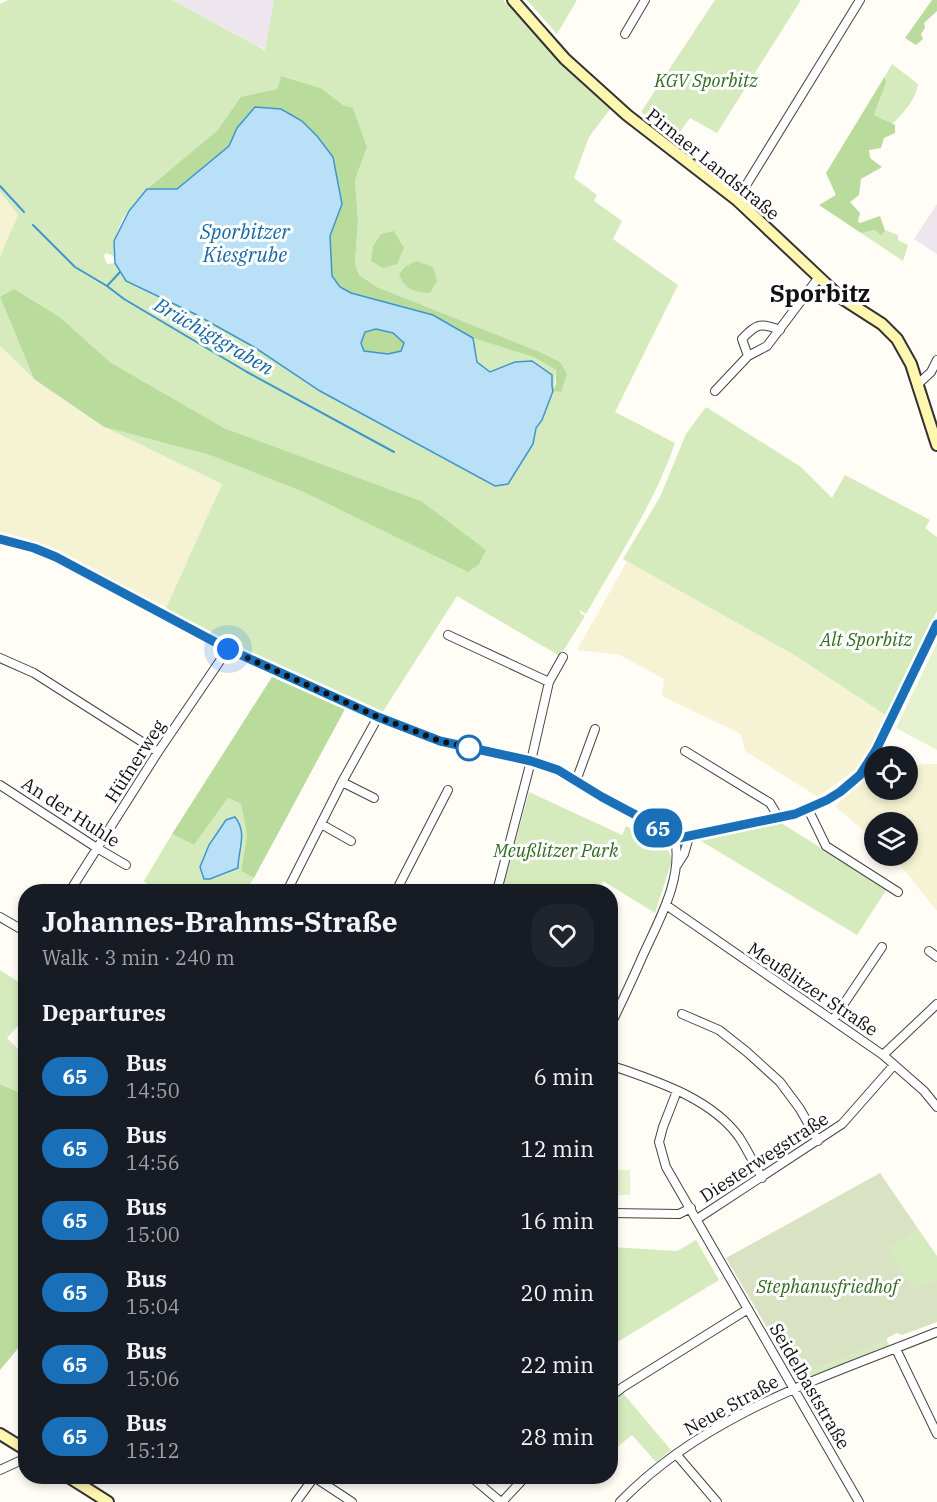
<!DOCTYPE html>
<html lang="en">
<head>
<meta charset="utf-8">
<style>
	:root { --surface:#171b24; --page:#20242c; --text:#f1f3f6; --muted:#9ea1a6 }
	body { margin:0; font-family:"IBM Plex Serif",serif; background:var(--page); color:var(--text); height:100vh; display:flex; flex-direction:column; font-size:22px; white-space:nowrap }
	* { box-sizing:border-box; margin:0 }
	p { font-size:20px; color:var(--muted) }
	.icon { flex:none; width:33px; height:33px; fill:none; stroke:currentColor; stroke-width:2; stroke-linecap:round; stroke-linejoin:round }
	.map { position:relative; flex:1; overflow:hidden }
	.panel { position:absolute; left:18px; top:884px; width:600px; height:600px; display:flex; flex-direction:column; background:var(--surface); border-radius:24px; box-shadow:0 3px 9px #0003 }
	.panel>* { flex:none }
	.badge { padding:0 12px; border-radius:20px; font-size:21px; line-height:39px }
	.tools { position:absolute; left:864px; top:746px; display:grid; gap:12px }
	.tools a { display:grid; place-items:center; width:54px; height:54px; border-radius:50%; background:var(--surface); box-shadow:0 3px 9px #0003; font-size:30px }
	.you { position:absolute; width:30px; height:30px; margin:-15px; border:4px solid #fff; border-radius:50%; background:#1a73e8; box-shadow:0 0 0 9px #1a73e833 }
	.map>.badge { position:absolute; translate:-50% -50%; box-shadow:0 0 0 3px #fff }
	h2 { padding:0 24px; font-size:22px; line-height:54px }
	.round { display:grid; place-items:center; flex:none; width:63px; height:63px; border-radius:24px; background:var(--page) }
	.overview { display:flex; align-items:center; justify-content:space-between; height:102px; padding:0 24px }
	h1 { font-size:28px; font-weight:700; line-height:45px }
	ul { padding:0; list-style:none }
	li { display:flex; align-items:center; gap:18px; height:72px; padding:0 24px }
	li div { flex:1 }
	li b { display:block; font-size:22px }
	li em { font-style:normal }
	li .badge { min-width:66px; font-weight:700; text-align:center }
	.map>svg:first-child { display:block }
	.industrial { fill:#eee6ef }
	.farmland { fill:#f6f3d4 }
	.green { fill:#d5ebbd; fill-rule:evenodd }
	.forest { fill:#b9dc9c }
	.cemetery { fill:#d9e3c4 }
	.pitch { fill:#e6f2cf }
	.water { fill:#b9e0f7; stroke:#3f96cf; stroke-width:1.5; fill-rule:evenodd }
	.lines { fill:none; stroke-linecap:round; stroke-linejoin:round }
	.stream { stroke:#3f96cf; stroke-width:2 }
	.street-casing { stroke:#444; stroke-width:10 }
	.secondary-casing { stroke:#333; stroke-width:14 }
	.street { stroke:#fff; stroke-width:8 }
	.secondary { stroke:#fff6b0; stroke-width:10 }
	.line-casing { stroke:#fff; stroke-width:14 }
	.line { stroke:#1a70b8; stroke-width:9 }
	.walk { stroke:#111; stroke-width:6; stroke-dasharray:0 10.8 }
	.stop-dot { fill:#fff; stroke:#1a70b8; stroke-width:3 }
	.labels { text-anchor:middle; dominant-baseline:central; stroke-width:6; stroke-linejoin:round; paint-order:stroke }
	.park-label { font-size:18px; font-style:italic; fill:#2f6b1f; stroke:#fff }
	.street-label { font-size:18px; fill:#111; stroke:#fff }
	.water-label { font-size:20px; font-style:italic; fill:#1768a6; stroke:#fff }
	.district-label { font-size:24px; font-weight:bold; fill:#111; stroke:#fff }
</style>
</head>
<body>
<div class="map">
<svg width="937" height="1502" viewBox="0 0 937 1502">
	<rect width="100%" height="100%" fill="#fffdf5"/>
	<path class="industrial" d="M172,0H274L266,50Z
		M937,204V254L914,239Z"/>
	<path class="farmland" d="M0,192L18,215L0,256Z
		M0,346L34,379L104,427L222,484L166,608L51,548L0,533Z
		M627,561L796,656L887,716L860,766L818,797L745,751L741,734L662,696L664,679L620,655L577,650Z
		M926,764H937V911L892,855H908V822H874V840L835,806L868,778L874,776V789H908V766Z"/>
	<path class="green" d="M8,0H172L265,50L274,0H503L562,64L611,108L589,137L574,178L597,195L594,201L622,221L613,239L678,285L615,412L675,443C654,504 617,559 586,614L580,610V613L585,616L560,656L457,596L382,713L229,642L166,608L222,484L104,427L210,455L306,493L421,501L224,428L110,362L61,318L0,297L34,379L0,346V256L18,215L0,192V4ZM281,76L321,88L343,105L353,109L367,147L355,180L358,221L355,263L359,275L377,287L540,352L560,362L561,392L554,390L556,370L534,356L473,338L477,362L490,372L515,362L552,376L551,386L542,420L536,427L533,444L495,486L320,391L254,347L193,313L126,281L115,263L107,264L104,256L106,253L114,256C112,198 181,168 216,132C226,122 233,109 241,98L277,89Z
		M527,0H577L557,34Z
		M715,0H801L717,133L690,118L676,137L641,112Z
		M892,64L918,84C917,98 903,114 892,124L874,115L886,83L885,76Z
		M875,230L881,236L885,230L898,235V240L908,245L903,261L861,233Z
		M706,407L801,467L832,498L845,475L930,520L925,528L937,537V611L887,716L796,656L623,559L660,497L686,434Z
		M529,792L622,835L626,826L634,830L638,821C653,833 667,841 672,860L655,913L603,881L599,891H502Z
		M228,798L241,804L247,835L241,871L254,878L245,891H155L144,881L172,834L194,845Z
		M781,823L887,889L857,935L701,841Z
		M0,970L25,986V1018L7,1038L25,1056V1092L24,1094L0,1084Z
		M919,1230L937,1256V1278L914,1289L887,1249Z
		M696,1240L719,1280L611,1346V1247L677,1251Z
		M887,1341L889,1345L799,1382L796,1377Z
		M610,1378L671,1450L656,1462L632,1435L611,1452Z"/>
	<path class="forest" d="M932,0H937V11L924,23L925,28L921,34L923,39L916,45L905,38Z
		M281,76L321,88L343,105L353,108L367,147L355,180L358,221L355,263L359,275L377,287L540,352L560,362L567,374L561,392L553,391L556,384V370L534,357L473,338L433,315L351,293L340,287L332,276L330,236L342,203L237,128L229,146L177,189H147L217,131L241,97L277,89Z
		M885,76L886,83L874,115L895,125V133L884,138L881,148L869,150L870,158L882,167L861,179L859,195L850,202L860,213L858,221L860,223L880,216L885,230L881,236L875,230L861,233L819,205L836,195L826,173Z
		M394,231L404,248L397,264L383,268L371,261L373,246L381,234Z
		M416,261L433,267L437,281L430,293C414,292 405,290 399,274L405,267Z
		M14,289L61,318L110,362L224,428L421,501L486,550L479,564L468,572L306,493L210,455L104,427L34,379L0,297Z
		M376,329L393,333L404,343L401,351L388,354L364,351L361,343L365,332Z
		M272,677L345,709L254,878L241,871L247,835L241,804L228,798L194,845L172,834Z
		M0,1084L23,1094L26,1092L25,1340L0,1370Z"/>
	<path class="cemetery" d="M880,1173L919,1230L888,1249L914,1289L937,1278V1322L902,1335L897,1333L887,1338V1341L796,1377L726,1258Z"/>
	<path class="pitch" d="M937,643V750L896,728Z
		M610,1170H630V1195H611Z"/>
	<path class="water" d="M255,107L281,109L302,121L317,136L333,157L342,204L330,236L332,276L340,287L351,293L433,315L473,338L477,362L490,372L515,362L532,361L552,375V386L553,391L542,420L536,428L533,444L508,484L495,486L320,391L254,347L193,313L126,281L115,263L114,241L129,211L147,189H177L229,146L237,128ZM376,329L393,333L404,343L401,351L388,354L364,351L361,343L365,332Z
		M235,817C248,833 238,850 238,868L210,879H204L200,867L209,845L226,820Z"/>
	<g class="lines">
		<path class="stream" d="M0,186L24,212
			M33,225L75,267L107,286L124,299L247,372L394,452
			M108,285L120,272"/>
		<g class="street-casing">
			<path id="street" d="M625,34L645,0
				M737,200L860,0
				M748,356L742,339C756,324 760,322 780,330
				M918,384L931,372L937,360
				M715,391L748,356L767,346L819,277
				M0,539L34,548L56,557L228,649L335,698L378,717L439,741L531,761L558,770L602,797L679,838L795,814L827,800L840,792L860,775L876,750L937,624
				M448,635L549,682
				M0,658L34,673L158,752
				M685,751L770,803L779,818
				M576,781L595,729
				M342,782L374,798
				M0,785L97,848L126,865
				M808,809L826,846L898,892
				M321,824L351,841
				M677,865L684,854L689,837
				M70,891L158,752L228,649
				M287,891L342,782L378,717
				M396,891L448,790
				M497,891L531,761L549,682L563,657
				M666,905L883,1055L924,1091L937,1107
				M0,917L26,932
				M929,951L937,957
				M682,1014L719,1030L747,1052L780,1082L800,1109L818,1141
				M833,1020L882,947
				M610,1026C622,1002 633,978 644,953C660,918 683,878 675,838
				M883,1055L937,1004
				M610,1065C655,1081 710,1097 739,1137C747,1149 754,1164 762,1178
				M677,1091L663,1127L659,1142L666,1167L859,1502
				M610,1213L679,1214L691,1208
				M697,1219L842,1124L894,1065
				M896,1349L937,1434
				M610,1397L623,1387L748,1309
				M676,1454L717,1502
				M0,1470L26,1458
				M470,1476L501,1502
				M314,1477L352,1502
				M296,1502L315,1476
				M502,1502L526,1476
				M620,1502C706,1413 825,1377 937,1332"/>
		</g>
		<g class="secondary-casing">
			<path id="secondary" d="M513,0L565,59L627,115L737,200L840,297L882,324L897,339L911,364L937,445
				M0,1434L26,1450
				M67,1476L108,1502"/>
		</g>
		<use href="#street" class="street"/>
		<use href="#secondary" class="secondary"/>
	</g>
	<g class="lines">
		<g class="line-casing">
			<path id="line" d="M0,539L34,548L56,557L228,649L378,717L440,741L531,761L558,770L602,797L679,838L795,814L827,800L840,792L860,775L876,750L937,624"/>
		</g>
		<use href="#line" class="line"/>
		<path class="walk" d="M228,649L378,717L440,741L471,748H469"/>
	</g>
	<circle class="stop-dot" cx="469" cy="748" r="12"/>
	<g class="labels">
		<g class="park-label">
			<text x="706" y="80">KGV Sporbitz</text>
			<text x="866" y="639">Alt Sporbitz</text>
			<text x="556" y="850">Meußlitzer Park</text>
			<text x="827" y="1286">Stephanusfriedhof</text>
		</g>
		<g class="street-label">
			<text transform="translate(713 164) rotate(39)">Pirnaer Landstraße</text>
			<text transform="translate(135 761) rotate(-57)">Hüfnerweg</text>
			<text transform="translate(71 812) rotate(33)">An der Huhle</text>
			<text transform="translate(813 989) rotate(34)">Meußlitzer Straße</text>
			<text transform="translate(764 1157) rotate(-33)">Diesterwegstraße</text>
			<text transform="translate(810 1386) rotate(60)">Seidelbaststraße</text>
			<text transform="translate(731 1405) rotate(-29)">Neue Straße</text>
		</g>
		<g class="water-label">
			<text x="245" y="231">Sporbitzer<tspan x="245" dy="23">Kiesgrube</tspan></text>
			<text transform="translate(214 336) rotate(30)">Brüchigtgraben</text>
		</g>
		<g class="district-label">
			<text x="820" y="293">Sporbitz</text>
		</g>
	</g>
</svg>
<div class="tools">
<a><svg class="icon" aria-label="locate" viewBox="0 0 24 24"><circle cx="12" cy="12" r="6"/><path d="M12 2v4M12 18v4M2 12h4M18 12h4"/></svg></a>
<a><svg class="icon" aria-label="layers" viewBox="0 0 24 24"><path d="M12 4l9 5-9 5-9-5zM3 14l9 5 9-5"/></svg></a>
</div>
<div class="you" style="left:228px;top:649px"></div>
<b class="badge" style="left:658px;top:828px;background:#1a70b8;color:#fff">65</b>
<section class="panel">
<div class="overview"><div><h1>Johannes-Brahms-Straße</h1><p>Walk · 3 min · 240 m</p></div><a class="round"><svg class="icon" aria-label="heart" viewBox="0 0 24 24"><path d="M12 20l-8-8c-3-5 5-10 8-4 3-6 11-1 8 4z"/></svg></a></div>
<h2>Departures</h2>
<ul>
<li><span class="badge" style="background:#1a70b8;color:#fff">65</span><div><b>Bus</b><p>14:50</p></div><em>6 min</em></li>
<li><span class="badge" style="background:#1a70b8;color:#fff">65</span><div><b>Bus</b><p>14:56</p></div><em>12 min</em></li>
<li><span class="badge" style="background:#1a70b8;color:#fff">65</span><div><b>Bus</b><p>15:00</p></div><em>16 min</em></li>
<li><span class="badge" style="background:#1a70b8;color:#fff">65</span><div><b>Bus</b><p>15:04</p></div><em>20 min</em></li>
<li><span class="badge" style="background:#1a70b8;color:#fff">65</span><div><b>Bus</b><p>15:06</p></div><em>22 min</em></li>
<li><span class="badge" style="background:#1a70b8;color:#fff">65</span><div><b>Bus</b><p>15:12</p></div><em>28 min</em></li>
</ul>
</section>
</div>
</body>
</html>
